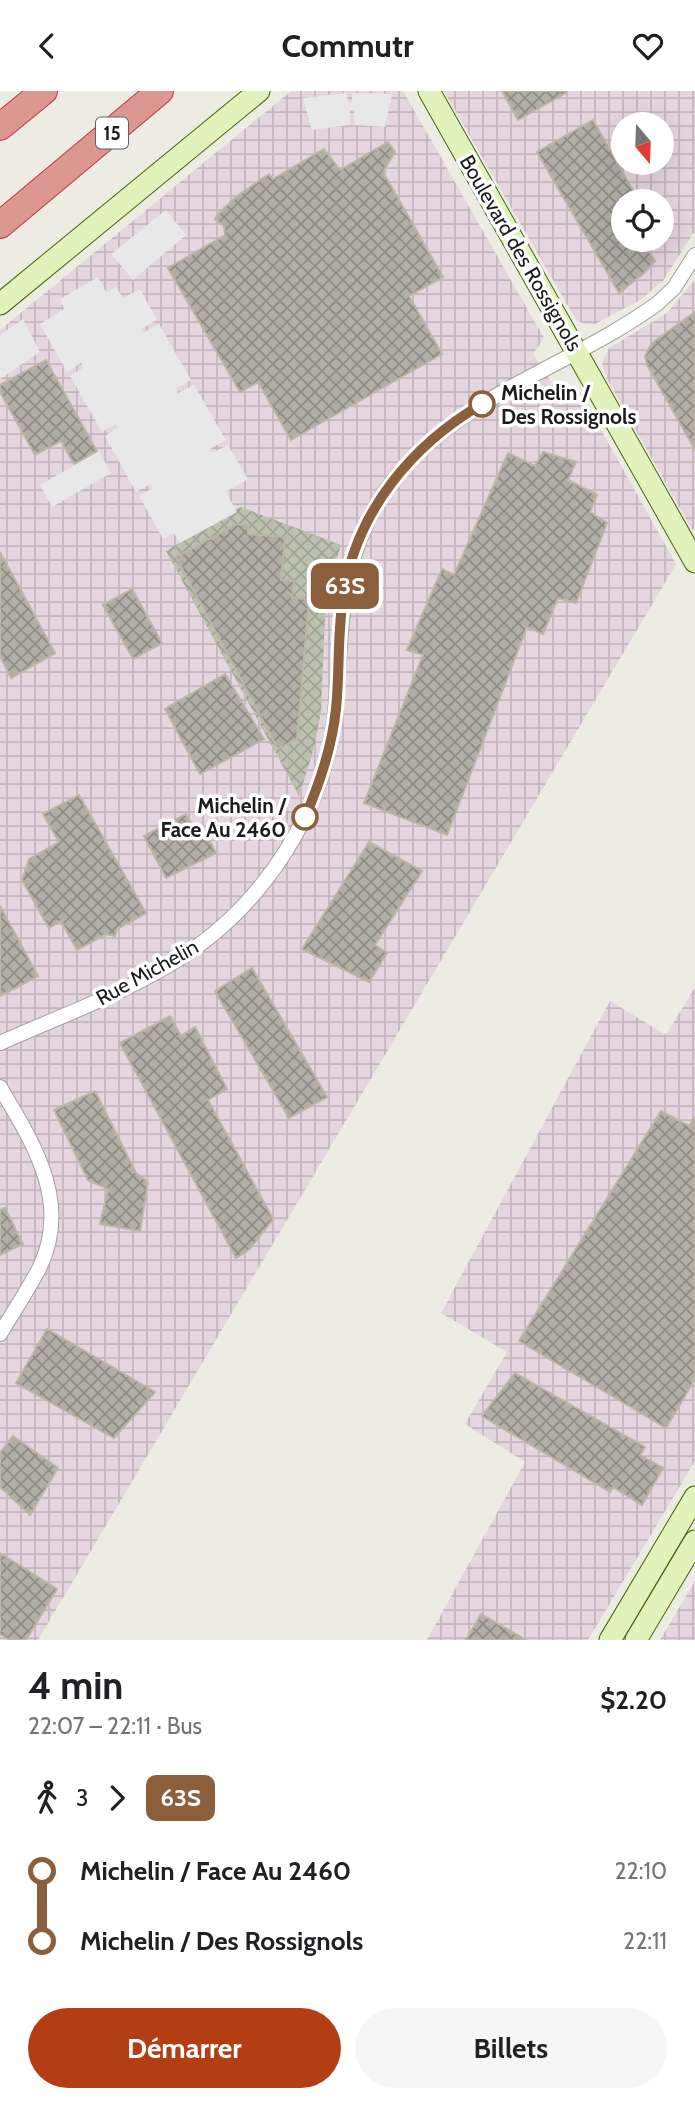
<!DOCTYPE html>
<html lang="fr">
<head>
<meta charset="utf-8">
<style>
	:root { --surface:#fff; --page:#f6f6f6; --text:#202124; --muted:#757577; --accent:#b43e14 }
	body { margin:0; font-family:Cabin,sans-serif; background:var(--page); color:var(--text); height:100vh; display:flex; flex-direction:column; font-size:26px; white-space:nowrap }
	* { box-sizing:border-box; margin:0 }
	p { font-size:23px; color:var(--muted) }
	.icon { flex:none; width:38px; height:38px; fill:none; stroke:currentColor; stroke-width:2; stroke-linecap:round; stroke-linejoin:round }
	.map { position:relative; height:1549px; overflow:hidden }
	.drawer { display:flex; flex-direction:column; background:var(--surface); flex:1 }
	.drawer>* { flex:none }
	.badge { padding:0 14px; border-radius:10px; font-size:24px; line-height:46px }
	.needle { width:46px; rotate:161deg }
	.buttons { position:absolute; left:611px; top:21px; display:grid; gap:14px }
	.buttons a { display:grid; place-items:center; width:63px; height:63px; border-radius:50%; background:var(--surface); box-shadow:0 7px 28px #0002; font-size:35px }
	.map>.badge { position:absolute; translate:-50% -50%; box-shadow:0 0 0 4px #fff }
	.legs { display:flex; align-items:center; gap:10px; height:77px; padding:0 28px; font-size:23px }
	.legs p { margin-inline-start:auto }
	.summary { display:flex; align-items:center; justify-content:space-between; height:119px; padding:0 28px }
	h1 { font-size:38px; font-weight:700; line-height:52px }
	.cta { display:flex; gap:14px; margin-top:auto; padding:14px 28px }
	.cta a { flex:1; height:80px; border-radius:42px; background:var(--accent); color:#fff; font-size:28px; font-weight:700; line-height:80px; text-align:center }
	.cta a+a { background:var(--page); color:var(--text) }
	ul { padding:0 28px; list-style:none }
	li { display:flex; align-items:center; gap:24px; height:70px; font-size:26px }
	li i { display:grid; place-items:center; width:10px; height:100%; margin:0 9px; background:currentColor }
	li i::after { content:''; width:18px; height:18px; margin:-9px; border:5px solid; border-radius:50%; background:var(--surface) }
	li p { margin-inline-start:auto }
	li:first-child i { background:linear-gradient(#0000 50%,currentColor 0) }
	li:last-child i { background:linear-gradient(currentColor 50%,#0000 0) }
	header { display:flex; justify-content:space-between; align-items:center; height:91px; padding:0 28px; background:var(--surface); font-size:32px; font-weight:700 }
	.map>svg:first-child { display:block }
	.industrial { fill:url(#industrial-grid); fill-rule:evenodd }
	.construction { fill:url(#construction-cross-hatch) }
	.parking { fill:#e8e8e8 }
	.building { fill:url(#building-cross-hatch); stroke:#bcb6a6; stroke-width:2 }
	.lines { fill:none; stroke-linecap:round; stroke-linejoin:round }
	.street-casing { stroke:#a0a0a0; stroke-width:16 }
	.secondary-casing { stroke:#46660f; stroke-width:23 }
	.highway-casing { stroke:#c53541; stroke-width:28 }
	.street { stroke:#fff; stroke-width:14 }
	.secondary { stroke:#e1f2ba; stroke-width:21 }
	.highway { stroke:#dc9791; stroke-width:26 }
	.line-1-casing { stroke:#fff; stroke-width:16 }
	.line-1 { stroke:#8b5e3c; stroke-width:10 }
	.stop-1-dot { fill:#fff; stroke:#8b5e3c; stroke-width:3.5 }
	.labels { text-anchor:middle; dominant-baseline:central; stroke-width:7; stroke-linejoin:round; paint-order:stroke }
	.shield { fill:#fff; stroke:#606060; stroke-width:2 }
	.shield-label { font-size:19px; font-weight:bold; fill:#1c1c1c }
	.street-label { font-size:21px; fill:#1c1c1c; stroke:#fff }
	.stop-label { font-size:21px; font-weight:bold; fill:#1c1c1c; stroke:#fff; text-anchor:start }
</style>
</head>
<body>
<header><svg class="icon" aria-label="back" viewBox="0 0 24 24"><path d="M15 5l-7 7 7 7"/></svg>Commutr<svg class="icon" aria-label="heart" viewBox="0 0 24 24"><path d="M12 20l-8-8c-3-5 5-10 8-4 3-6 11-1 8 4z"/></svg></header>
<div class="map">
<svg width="695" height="1549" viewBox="0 0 695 1549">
	<defs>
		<pattern id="industrial-grid" width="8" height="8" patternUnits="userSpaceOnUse" patternTransform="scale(1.75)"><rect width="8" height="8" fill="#e5d5de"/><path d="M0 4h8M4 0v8" fill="none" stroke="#c4b6be"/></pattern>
		<pattern id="construction-cross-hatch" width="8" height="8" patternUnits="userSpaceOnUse" patternTransform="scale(1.75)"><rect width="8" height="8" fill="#bbc0af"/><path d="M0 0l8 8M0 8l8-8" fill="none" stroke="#a0a496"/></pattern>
		<pattern id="building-cross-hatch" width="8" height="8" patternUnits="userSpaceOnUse" patternTransform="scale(1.75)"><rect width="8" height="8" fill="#b1aea6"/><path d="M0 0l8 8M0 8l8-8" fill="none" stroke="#8f8d86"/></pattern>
	</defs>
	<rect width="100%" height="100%" fill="#ecece2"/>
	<path class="industrial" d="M291,0H403L544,247L533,263L554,296H577L676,473L38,1549H0V239Z
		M444,0H695V139L663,190L640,209L595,233H585L576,229ZM623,33H662V72H623ZM623,110H662V149H623Z
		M695,189V437L692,439L607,288L602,272L609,257L667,222Z
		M695,896V1370L588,1549H427L525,1371L465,1333L507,1261L441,1222L610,910L666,944Z
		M695,1490V1549H660Z"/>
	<path class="construction" d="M241,416L341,454L326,502L321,620L314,657L299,705L166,460Z"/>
	<path class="parking" d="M347,2L348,12L352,11V2L392,3L385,36L355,34L354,19H350V34L312,39L303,7Z
		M166,119L186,144L133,189L111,163Z
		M98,186L106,201L116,196L123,207L140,198L157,229L141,238L143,242L159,233L191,289L176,298L178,302L194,294L226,349L210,358L212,362L228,354L248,388L226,401L237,421L180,452L174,442L163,448L139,405L152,397L150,393L136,401L105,345L118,336L115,333L102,341L70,285L83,277L81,272L67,281L40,233L64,218L60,208Z
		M23,228L40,261L0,288V244Z
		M99,360L111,382L52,416L40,394Z"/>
	<path class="building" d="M502,0H566L567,1L518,29Z
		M593,29L639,110H623V149L661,150L648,158L655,170L643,183L619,202L537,61Z
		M388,51L395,61L383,81L443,186L409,205L442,263L291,349L258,291L240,301L168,177L225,144L224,135L215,128L220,121L237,105L269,83L273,88L324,58L340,79Z
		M695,221V359L647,274L645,265L652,252Z
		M46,269L97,360L74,373L61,350L35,364L0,301V294Z
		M543,361L576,371L568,389L597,404L590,421L607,432L576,512L558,507L543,543L527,536L447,744L364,712L423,564L407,559L442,478L454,484L508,362L535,375Z
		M237,433L248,434V443L285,446L281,489L294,490L292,507L309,508L297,648L278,658L176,466Z
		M0,461L55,562L11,587L0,565Z
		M132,498L162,552L133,568L103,514Z
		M225,583L264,648L200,683L165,618Z
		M79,704L146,822L117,838L115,845L106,843L77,859L61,830L49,837L22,789L29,768L59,751L43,723Z
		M186,723L197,745L205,741L216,762L166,787L144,745Z
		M369,751L422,780L375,854L387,862L369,891L302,858Z
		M0,815L38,885L0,905Z
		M252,877L327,1006L289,1027L215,900Z
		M170,925L181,945L195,936L227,998L208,1009L273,1128L250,1158L236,1167L120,952Z
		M95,1000L136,1082L148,1091L140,1140L100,1133L108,1098L88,1089L54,1019Z
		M661,1020L689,1035L695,1026V1288L666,1337L519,1250Z
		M5,1117L23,1153L0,1164V1119Z
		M47,1238L155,1301L114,1347L16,1292Z
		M515,1282L645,1356L640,1364L663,1377L642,1414L613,1396L610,1401L482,1325Z
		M13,1345L58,1377L30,1424L0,1396V1362Z
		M0,1462L57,1498L26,1549H9L0,1543Z
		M481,1523L526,1549H466Z"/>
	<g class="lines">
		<g class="street-casing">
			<path id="street" d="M0,952C58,926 120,904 174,871C264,816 327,718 336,613C342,537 339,467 384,402C450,306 568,278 658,212L674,197L695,164
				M0,996C33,1052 72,1111 39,1178C27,1200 13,1222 0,1243"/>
		</g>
		<g class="secondary-casing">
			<path id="secondary" d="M429,0L695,471
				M0,213L259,0
				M610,1549L695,1406
				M636,1549L695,1450"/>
		</g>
		<g class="highway-casing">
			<path id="highway" d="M0,36L44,0
				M0,134L160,0"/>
		</g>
		<use href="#street" class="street"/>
		<use href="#secondary" class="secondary"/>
		<use href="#highway" class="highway"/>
	</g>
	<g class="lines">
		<g class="line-1-casing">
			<path id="line-1" d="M305,726C320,692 332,655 336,618C340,579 337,539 344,500C358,419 412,354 482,313"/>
		</g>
		<use href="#line-1" class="line-1"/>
	</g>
	<g class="stop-1-dot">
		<circle cx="482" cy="313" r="12"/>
		<circle cx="305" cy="726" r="12"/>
	</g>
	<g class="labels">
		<rect class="shield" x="96" y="26.5" width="32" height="31" rx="5"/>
		<g class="shield-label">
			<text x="112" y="42">15</text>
		</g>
		<g class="street-label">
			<text transform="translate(521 162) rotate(60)">Boulevard des Rossignols</text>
			<text transform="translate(147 881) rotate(-29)">Rue Michelin</text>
		</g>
		<g class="stop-label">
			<text x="501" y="301">Michelin /<tspan x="501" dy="24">Des Rossignols</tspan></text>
			<text x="286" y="714" text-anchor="end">Michelin /<tspan x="286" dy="24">Face Au 2460</tspan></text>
		</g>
	</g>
</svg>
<div class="buttons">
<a><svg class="needle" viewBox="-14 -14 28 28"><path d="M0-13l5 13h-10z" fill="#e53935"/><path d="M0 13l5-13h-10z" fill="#757577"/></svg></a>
<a><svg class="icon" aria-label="locate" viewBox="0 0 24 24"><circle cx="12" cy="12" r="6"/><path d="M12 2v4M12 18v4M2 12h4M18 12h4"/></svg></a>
</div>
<b class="badge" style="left:345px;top:495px;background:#8b5e3c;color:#fff">63S</b>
</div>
<section class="drawer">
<div class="summary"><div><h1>4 min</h1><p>22:07 – 22:11 · Bus</p></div><b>$2.20</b></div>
<div class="legs"><svg class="icon" aria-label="walk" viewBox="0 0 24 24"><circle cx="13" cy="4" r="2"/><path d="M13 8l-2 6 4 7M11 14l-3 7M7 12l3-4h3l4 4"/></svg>3<svg class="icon" aria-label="forward" viewBox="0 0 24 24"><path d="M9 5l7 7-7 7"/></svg><b class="badge" style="background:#8b5e3c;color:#fff">63S</b></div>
<ul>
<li><i style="color:#8b5e3c"></i><b>Michelin / Face Au 2460</b><p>22:10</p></li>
<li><i style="color:#8b5e3c"></i><b>Michelin / Des Rossignols</b><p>22:11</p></li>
</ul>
<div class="cta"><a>Démarrer</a><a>Billets</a></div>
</section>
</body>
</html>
